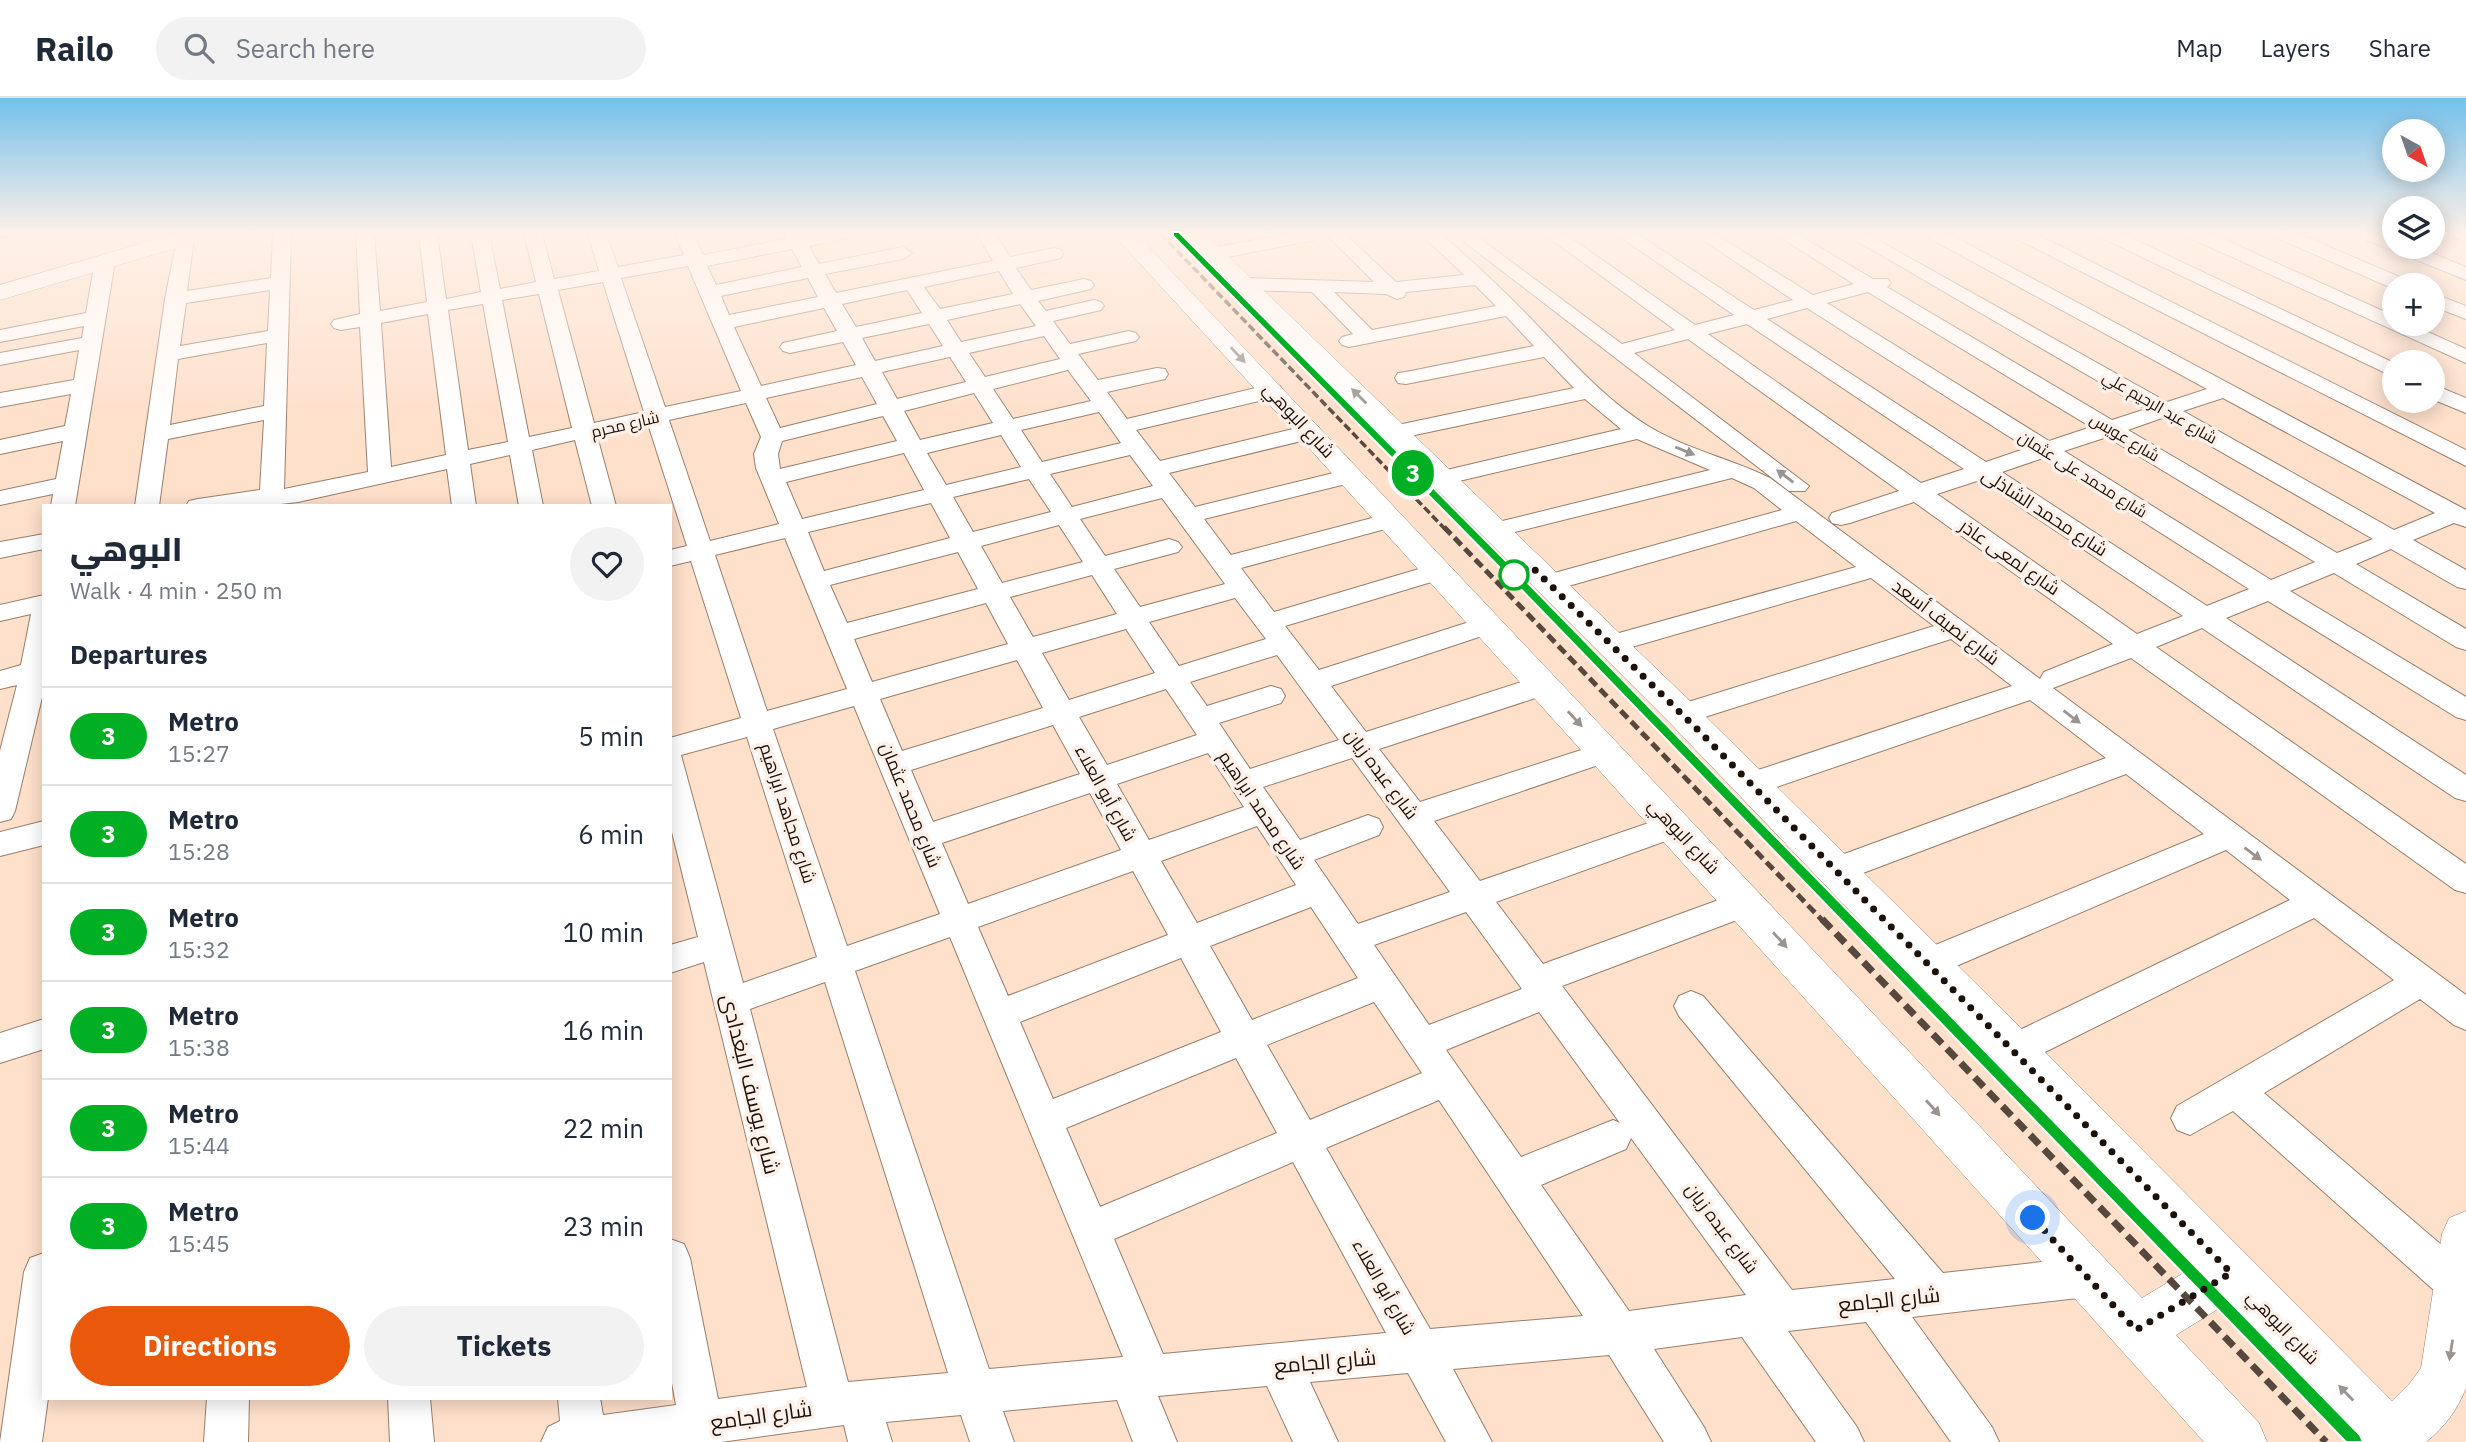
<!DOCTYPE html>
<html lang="en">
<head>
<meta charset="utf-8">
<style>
	:root { --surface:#fff; --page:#f2f2f3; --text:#1f2937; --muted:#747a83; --line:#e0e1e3; --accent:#ea580c }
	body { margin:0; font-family:"IBM Plex Sans",Cairo,sans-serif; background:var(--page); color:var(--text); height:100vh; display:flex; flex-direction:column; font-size:26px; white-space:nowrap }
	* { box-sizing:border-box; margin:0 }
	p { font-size:23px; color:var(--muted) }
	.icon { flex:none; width:38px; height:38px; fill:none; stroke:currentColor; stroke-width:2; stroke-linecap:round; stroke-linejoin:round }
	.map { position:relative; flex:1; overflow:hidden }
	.panel { position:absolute; left:42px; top:406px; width:630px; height:896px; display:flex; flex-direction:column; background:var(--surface); border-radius:0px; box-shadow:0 4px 18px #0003 }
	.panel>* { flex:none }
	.badge { padding:0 14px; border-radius:23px; font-size:24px; line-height:46px }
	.needle { width:46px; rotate:140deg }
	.fabs { position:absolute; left:2382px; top:21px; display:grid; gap:14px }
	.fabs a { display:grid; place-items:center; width:63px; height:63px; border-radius:50%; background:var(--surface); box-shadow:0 4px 18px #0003; font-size:35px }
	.you { position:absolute; width:35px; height:35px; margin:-18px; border:5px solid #fff; border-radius:50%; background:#1a73e8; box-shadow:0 0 0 10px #1a73e833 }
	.map>.badge { position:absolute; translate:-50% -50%; box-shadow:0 0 0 4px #fff }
	h2 { padding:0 28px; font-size:26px; line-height:63px }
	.round { display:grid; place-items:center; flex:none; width:74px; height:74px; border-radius:37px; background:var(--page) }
	.summary { display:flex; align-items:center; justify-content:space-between; height:119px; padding:0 28px }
	h1 { font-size:33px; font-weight:800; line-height:52px }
	.button { display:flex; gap:14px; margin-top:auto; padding:14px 28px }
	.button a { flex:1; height:80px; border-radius:42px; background:var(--accent); color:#fff; font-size:28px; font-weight:800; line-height:80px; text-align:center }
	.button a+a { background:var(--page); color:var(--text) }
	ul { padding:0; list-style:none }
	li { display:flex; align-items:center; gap:21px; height:98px; padding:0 28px; border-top:2px solid var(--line) }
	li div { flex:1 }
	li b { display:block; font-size:26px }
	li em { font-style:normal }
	li .badge { min-width:77px; font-weight:700; text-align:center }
	header { display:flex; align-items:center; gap:42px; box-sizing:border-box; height:98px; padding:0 35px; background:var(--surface); border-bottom:2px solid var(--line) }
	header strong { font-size:33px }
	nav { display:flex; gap:38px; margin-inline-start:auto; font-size:24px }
	.search { width:490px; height:63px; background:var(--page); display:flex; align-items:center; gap:18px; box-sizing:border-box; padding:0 24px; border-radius:38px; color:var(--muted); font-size:26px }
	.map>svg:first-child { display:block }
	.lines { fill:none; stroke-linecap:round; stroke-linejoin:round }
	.minor-casing { stroke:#997e6b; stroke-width:2 }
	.tertiary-casing { stroke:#997e6b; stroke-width:1 }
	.minor { fill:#fff; fill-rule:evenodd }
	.tertiary { fill:#fff; fill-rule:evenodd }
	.rail-far2 { stroke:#57483d; stroke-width:3.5; stroke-dasharray:8 3.5; stroke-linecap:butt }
	.rail-far1 { stroke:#57483d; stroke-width:5; stroke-dasharray:10 5; stroke-linecap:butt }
	.rail { stroke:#57483d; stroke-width:7; stroke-dasharray:13 7; stroke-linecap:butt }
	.oneway { fill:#999491 }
	.line { fill:#00af23; stroke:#fff; stroke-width:2 }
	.walk { stroke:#1c120b; stroke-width:7; stroke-dasharray:0 12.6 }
	.stop-dot { fill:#fff; stroke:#00af23; stroke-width:3.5 }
	.labels { text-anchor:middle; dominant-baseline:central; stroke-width:7; stroke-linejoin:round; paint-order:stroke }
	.far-street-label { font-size:16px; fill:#1c120b; stroke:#fef1e9 }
	.street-label { font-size:18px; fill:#1c120b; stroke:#fef1e9 }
	.near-street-label { font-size:21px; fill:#1c120b; stroke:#fef1e9 }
</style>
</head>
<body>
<header>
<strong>Railo</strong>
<div class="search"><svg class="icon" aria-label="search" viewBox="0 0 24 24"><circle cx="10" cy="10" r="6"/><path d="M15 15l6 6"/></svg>Search here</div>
<nav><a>Map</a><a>Layers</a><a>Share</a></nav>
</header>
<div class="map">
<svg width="2466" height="1344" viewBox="0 0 2466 1344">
	<rect width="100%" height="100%" fill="#fee0cb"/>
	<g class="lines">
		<g class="minor-casing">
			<path id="minor" d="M178,136H192L194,140L187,193L271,180L273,136H291L284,391L368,374L360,229L341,232L334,230L331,226L334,222L360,216L356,136H374L380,213L427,204L419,136H437L446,201L481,194L471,136H489L500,191L536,184L524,136H542L554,181L599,173L588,136H606L618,169L684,157L675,136H693L703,157L786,141L784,136H850L848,140L809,148L819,166L903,149L912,155L903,161L825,176L836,195L993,163L977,136H995L1010,159L1054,150L1061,152L1063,156L1061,160L1016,170L1031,192L1084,181L1091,183L1094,187L1091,191L1038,203L1046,213L1094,202L1101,204L1104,208L1101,212L1053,223L1070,246L1129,233L1136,235L1139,239L1136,243L1078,256L1098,282L1157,270L1165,271L1168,276L1165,281L1107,294L1127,321L1272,286L1280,288L1283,293L1280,298L1136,332L1160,363L1310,327L1318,329L1321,334L1318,339L1169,375L1195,409L1350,371L1358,373L1362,378L1358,383L1204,421L1231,457L1391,415L1400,417L1403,422L1400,427L1241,470L1274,514L1439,465L1448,467L1452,473L1448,479L1285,528L1319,572L1488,518L1497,521L1501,527L1497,533L1331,588L1366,634L1534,580L1544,578L1554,580L1558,587L1554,594L1379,651L1420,704L1606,644L1616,647L1621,654L1616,661L1434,723L1480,783L1663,720L1674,716L1685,720L1689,728L1685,736L1496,804L1543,866L1746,792L1758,796L1762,805L1758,814L1562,888L1792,1192L1895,1181L1679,918L1674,908L1679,898L1691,893L1703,898L1943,1175L2087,1159L2101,1165L2107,1179L2101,1193L2087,1199L1912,1219L1992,1329L1999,1344H1951L1866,1224L1788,1233L1857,1329L1864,1344H1816L1742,1239L1654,1251L1704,1329L1711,1344H1664L1609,1257L1453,1271L1492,1344H1446L1408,1275L1310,1284L1338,1344H1293L1267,1288L1158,1298L1177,1344H1133L1117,1302L1003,1313L1014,1344H970L961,1317L886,1324L892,1344H848L844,1327L721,1344H541L548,1329L560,1323L558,1300H600L603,1317L676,1307L670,1274V1141L684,1146L690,1160L718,1301L807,1289L704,864L670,875V847L698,839L670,726V640L741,620L691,463L670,468V452L687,448L648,326L597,338L616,408H592L575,342L532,352L543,408H519L510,357L470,366L476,408H452L447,371L298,404L272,407L186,408L189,403L198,401L260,392L264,322L168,341L159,408H135L165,201ZM792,151L802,169L716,187L707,168ZM688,168L741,293L665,309L621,180ZM999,173L1013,196L940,211L924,189ZM808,180L818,199L729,217L721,198ZM603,184L644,314L594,325L558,192ZM270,192L268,233L180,248L186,205ZM907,192L922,215L856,229L842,206ZM539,196L572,330L529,339L502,202ZM483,206L508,344L468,352L448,212ZM1020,206L1036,228L961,244L947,222ZM824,210L837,233L783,245L780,249L783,253L790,255L843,244L856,267L761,288L734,229ZM428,216L446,357L391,369L381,225ZM929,226L943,248L875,263L862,240ZM1044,238L1060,261L985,279L969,255ZM267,245L264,308L170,327L178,261ZM950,259L966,284L897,301L882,274ZM1068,272L1091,303L1013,321L993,291ZM862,279L877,306L780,330L766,300ZM974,295L993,325L920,342L904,313ZM746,305L761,339L754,356L756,370L779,426L710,443L669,322ZM1099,314L1121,345L1042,364L1021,332ZM883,318L897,343L780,371L778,356L782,343ZM1001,337L1021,369L946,387L927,355ZM904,355L924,392L802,421L786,384ZM1130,357L1153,388L1072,409L1050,376ZM1029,381L1051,414L973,434L953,399ZM1162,400L1225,486L1140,509L1114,471L1178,454L1182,449L1178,444L1169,441L1105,458L1080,421ZM931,405L950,440L824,473L808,434ZM1059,427L1083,464L1002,485L981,448ZM785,440L847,591L767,613L715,457ZM958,454L978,491L847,525L830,487ZM1092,477L1117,516L1033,539L1010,499ZM1235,500L1266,541L1179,568L1149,524ZM986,505L1008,546L872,584L854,541ZM1126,531L1155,575L1069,602L1042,555ZM1277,557L1339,642L1250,671L1219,625L1281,605L1285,598L1281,591L1271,588L1207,608L1190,584ZM1017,562L1043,610L902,653L880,601ZM1166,591L1197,637L1107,667L1079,619ZM854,608L940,816L847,848L773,631ZM1053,627L1080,676L933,724L911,672ZM747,639L817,859L743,885L681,657ZM1208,655L1244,709L1149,742L1117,686ZM1352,660L1450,794L1358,826L1314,762L1379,737L1383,729L1379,721L1368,717L1300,742L1263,689ZM1090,695L1121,752L968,806L942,745ZM1257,728L1296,787L1197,825L1161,763ZM1133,773L1168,837L1008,898L978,829ZM1311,809L1358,880L1252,922L1210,848ZM1466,814L1522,891L1429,927L1374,847ZM950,839L1123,1259L989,1271L855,873ZM1181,860L1221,934L1053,1001L1020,924ZM825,884L948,1275L848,1284L750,911ZM1374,904L1422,975L1310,1022L1267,947ZM1539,914L1620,1025L1613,1022L1521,1059L1446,952ZM1236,960L1277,1035L1100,1109L1066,1030ZM1439,1002L1583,1218L1430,1231L1326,1050ZM1631,1040L1746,1197L1629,1213L1541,1087L1626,1051ZM1293,1064L1386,1235L1163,1256L1114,1141Z
				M1287,136H1323L1314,142L1212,162L1203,156L1212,150Z
				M1326,136H1345L1396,184L1464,177L1421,136H1441C1473,164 1505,193 1534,224C1570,261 1604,301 1648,328C1686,351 1731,361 1770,380L2040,581L2044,574L2113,546L1914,404L1850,425L1841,427L1832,425L1829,420L1832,415L1899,393L1688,241L1634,255L1809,388L1805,393H1789L1454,136H1474L1622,246L1675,232L1544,136H1565L1695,227L1734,217L1616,136H1637L1754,212L1793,202L1694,136H1715L1813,197L1854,186L1775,136H1797L1873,181H1888L1891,185L1887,189L2112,322L2146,311L1845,136H1867L2167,304L2207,291L1929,140L1927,136H1949L2466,412V429L2454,425L2413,442L2466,472V491L2457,489L2391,451L2356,466L2466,531V552L2456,549L2334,475L2290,493L2466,599V622L2456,619L2268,503L2226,520L2466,677V703L2455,700L2202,530L2156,549L2466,766V795L2455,792L2131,560L2053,590L2466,897V932L2454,927L2420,901L2264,995L2466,1168V1205L2459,1208L2445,1202L2233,1013L2190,1037L2177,1032L2171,1020L2177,1008L2394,882L2314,820L2027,963L2014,967L2001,963L1996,952L2001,941L2290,802L2226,752L1940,875L1928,879L1916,875L1911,865L1916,855L2204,736L2126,676L1847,781L1836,784L1825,781L1820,772L1825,763L2106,660L2030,602L1762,694L1751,697L1740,694L1736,686L1740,678L2012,588L1951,541L1692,623L1682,626L1672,623L1668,616L1672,609L1934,528L1871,480L1611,555L1601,552L1597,546L1601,540L1856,469L1796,423L1558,491L1549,493L1540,491L1536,485L1540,479L1782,412L1754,390L1732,380L1495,439L1486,437L1483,432L1486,427L1710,372L1637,341L1442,387L1434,385L1430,380L1434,375L1621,331L1585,301L1396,341L1388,339L1385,334L1388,329L1574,290L1544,259L1406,286L1398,285L1395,280L1398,275L1406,274L1534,248L1506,218L1349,249L1342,247L1339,243L1342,239L1353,236L1312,194L1245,192L1235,186L1245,180L1374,184ZM1475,187L1496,208L1372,232L1334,194L1386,196L1397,201L1404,199L1406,194ZM1868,194L2091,329L2049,343L1827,205ZM1807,210L2027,350L1986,364L1767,221ZM1747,226L1964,371L1921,385L1708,236ZM2223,300L2435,415L2394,432L2183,313ZM2162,320L2373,441L2337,455L2128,332ZM2107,339L2315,464L2271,482L2064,353ZM2043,360L2249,491L2207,508L2002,374ZM1980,382L2183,518L2137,536L1937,396Z
				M2013,136H2036L2466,352V368L2015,140Z
				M2100,136H2123L2394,265V279L2102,140Z
				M2188,136H2212L2394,218V226H2410L2466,251V265L2190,140Z
				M2275,136H2299L2409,183L2412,187H2394V191L2277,140Z
				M2360,136H2385L2394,139V149H2417L2466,169V182L2362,140Z
				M2453,136H2466V143L2455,140Z
				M105,157L115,163L75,408H51L53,396L0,407V393L56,381L63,343L0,356V342L65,328L71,296L0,309V295L74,282L79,252L0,267V255L82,240L84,228L0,244V232L86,215L95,163Z
				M2432,195L2466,208V221L2432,208Z
				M2432,286L2466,300V315L2432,301Z
				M44,436V451L0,460V444Z
				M44,497V591L15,713L11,721L0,724V653L17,587L0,591V573L21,567L31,516L0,523V507Z
				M44,723V747L0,758V734Z
				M44,921V951L0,965V935Z
				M44,1155V1300H48L42,1344H0L24,1174L30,1160Z
				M207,1300H249L248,1344H204Z
				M388,1300H430L434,1344H390Z"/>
		</g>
		<g class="tertiary-casing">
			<path id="tertiary" d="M174,136H209L206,141L0,202V187Z
				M1113,136H1136L2142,1200L2192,1170L1670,625L1181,136H1205L1694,607L2030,939L2392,1303L2410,1285L2421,1270L2442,1136L2449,1120L2466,1113V1290C2457,1312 2445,1329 2426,1344H2357L2226,1206L2176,1237L2259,1325L2267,1344H2204L1300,340Z"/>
		</g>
		<use href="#minor" class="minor"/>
		<use href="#tertiary" class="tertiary"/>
		<path class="rail-far2" d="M1161,136L1445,431
			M1176,136L1468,431
			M0,139L12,136"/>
		<path class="rail-far1" d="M1444,429L1823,823
			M1467,429L1849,823"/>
		<path class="rail" d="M1822,821L2326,1344
			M1847,821L2353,1344"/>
	</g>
	<defs><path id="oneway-solid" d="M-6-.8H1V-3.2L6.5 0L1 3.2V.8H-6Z" transform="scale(1.75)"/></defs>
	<g class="oneway">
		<use href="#oneway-solid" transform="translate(1238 257) rotate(47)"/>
		<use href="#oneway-solid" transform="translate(1359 298) rotate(-135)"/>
		<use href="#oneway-solid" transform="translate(1685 353) rotate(22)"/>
		<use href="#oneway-solid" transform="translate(1785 378) rotate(-143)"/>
		<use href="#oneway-solid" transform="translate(2072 619) rotate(37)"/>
		<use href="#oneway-solid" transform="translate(1575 621) rotate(47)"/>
		<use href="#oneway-solid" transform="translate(2253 756) rotate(37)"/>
		<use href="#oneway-solid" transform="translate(1780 842) rotate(48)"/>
		<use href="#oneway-solid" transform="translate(1933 1010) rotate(48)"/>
		<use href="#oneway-solid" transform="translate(2451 1252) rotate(99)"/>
		<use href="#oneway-solid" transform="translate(2346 1295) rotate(-134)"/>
	</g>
	<linearGradient id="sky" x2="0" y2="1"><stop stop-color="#74c0eb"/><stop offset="0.42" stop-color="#fff1e8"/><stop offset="1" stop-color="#fff1e8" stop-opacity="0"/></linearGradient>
	<rect width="2466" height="324" fill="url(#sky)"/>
	<path class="line" d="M1173,134H1179L1521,478L2360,1337L2363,1344H2346L1513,483L1173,138Z"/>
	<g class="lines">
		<path class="walk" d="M1514,477L1531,468L1699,633L2231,1175L2136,1232L2033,1120"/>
	</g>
	<circle class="stop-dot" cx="1514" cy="477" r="14"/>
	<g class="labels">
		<g class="far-street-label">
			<text transform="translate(2160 309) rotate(30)">شارع عبد الرحيم علي</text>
			<text transform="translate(625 326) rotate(-13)">شارع محرم</text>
			<text transform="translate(2125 339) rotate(31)">شارع عويس</text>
			<text transform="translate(2083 376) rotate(32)">شارع محمد على عثمان</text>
		</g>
		<g class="street-label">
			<text transform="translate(1299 322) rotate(47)">شارع البوهي</text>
			<text transform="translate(2045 414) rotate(33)">شارع محمد الشاذلى</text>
			<text transform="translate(2010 459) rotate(35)">شارع لمعى عاذر</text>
			<text transform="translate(1946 524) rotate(37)">شارع نصيف أسعد</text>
			<text transform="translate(1382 676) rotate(53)">شارع عبده زيان</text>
			<text transform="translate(1106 695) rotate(61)">شارع أبو العلاء</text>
			<text transform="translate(911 707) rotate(68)">شارع محمد عثمان</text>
			<text transform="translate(1262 712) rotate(56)">شارع محمد ابراهيم</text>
			<text transform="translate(788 715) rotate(72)">شارع مجاهد ابراهيم</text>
			<text transform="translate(1684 738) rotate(47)">شارع البوهي</text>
			<text transform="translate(1722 1130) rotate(53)">شارع عبده زيان</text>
			<text transform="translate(1384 1189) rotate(60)">شارع أبو العلاء</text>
			<text transform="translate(2283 1229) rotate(46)">شارع البوهي</text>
		</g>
		<g class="near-street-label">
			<text transform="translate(751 986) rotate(76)">شارع يوسف البغدادى</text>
			<text transform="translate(1889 1201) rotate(-6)">شارع الجامع</text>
			<text transform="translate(1325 1263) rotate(-5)">شارع الجامع</text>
			<text transform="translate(761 1317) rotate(-8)">شارع الجامع</text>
		</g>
	</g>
</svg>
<div class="fabs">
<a><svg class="needle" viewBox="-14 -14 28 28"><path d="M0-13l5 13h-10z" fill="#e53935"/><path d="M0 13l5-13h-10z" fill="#747a83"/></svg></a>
<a><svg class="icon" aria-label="layers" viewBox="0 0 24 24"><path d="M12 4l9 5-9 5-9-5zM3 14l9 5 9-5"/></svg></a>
<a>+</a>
<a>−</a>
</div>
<div class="you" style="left:2033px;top:1120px"></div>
<b class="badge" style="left:1413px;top:375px;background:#00af23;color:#fff">3</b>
<section class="panel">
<div class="summary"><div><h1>البوهي</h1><p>Walk · 4 min · 250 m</p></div><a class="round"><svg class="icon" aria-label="heart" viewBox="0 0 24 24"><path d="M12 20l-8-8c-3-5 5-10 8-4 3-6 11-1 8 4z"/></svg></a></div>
<h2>Departures</h2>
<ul>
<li><span class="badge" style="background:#00af23;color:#fff">3</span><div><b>Metro</b><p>15:27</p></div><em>5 min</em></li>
<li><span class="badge" style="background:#00af23;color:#fff">3</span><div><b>Metro</b><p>15:28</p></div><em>6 min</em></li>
<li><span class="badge" style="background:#00af23;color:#fff">3</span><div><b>Metro</b><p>15:32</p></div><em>10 min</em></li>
<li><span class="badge" style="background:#00af23;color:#fff">3</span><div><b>Metro</b><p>15:38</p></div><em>16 min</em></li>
<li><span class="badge" style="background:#00af23;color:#fff">3</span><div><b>Metro</b><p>15:44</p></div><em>22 min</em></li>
<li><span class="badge" style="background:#00af23;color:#fff">3</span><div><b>Metro</b><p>15:45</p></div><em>23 min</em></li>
</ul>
<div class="button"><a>Directions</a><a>Tickets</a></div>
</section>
</div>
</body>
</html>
